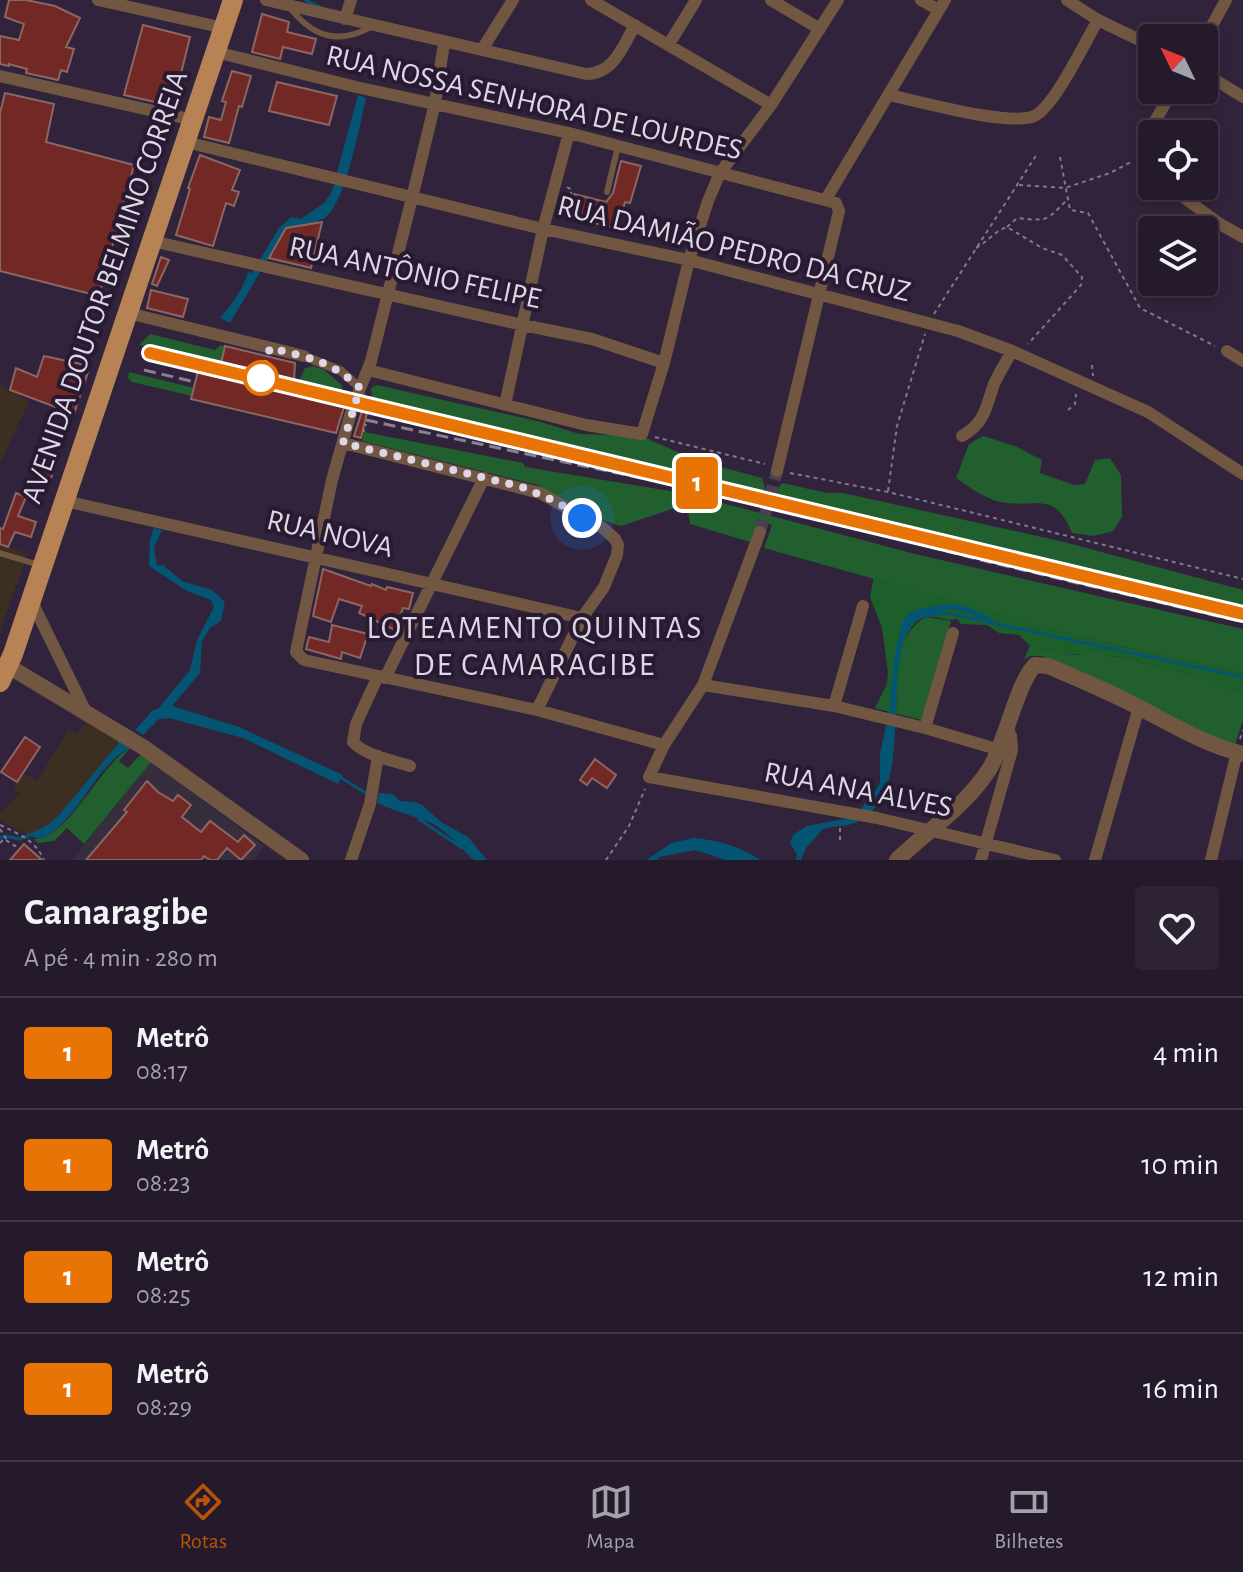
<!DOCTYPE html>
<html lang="pt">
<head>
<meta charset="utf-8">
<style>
	:root { --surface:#251a2c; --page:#2d2334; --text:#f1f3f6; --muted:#a3a1a9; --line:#423848; --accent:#b45309 }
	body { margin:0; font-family:"Alegreya Sans",sans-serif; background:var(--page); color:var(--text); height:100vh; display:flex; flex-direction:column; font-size:30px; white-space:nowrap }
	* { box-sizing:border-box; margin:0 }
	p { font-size:26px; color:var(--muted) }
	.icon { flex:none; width:44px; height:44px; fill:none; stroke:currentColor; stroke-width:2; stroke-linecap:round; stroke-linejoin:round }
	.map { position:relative; height:860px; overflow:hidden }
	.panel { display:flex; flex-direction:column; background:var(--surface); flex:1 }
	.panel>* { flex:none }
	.badge { padding:0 16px; border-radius:6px; font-size:28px; line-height:52px }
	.needle { width:52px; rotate:313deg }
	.fabs { position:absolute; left:1138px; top:24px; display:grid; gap:16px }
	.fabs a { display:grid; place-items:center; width:80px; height:80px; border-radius:8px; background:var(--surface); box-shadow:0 4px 12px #0003,0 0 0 2px var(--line); font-size:40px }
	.you { position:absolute; width:40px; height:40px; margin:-20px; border:6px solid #fff; border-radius:50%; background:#1a73e8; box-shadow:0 0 0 12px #1a73e833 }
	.map>.badge { position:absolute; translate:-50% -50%; box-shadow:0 0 0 4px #fff }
	.round { display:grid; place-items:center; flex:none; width:84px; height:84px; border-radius:8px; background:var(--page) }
	.headline { display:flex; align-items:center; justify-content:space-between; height:136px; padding:0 24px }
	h1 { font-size:38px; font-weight:700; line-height:60px }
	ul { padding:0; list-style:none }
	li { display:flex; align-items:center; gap:24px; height:112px; padding:0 24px; border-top:2px solid var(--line) }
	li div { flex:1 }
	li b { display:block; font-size:30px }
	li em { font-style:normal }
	li .badge { min-width:88px; font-weight:700; text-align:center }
	.menu { display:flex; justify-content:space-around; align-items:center; height:112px; border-top:2px solid var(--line); background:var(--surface); font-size:22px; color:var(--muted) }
	.menu a { display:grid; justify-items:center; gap:4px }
	.menu .selected { color:var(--accent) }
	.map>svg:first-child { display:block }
	.industrial { fill:#3c2e21 }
	.education { fill:#362d3d }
	.green { fill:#225f2e }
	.forest { fill:#1d5f2a }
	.water { fill:#045574 }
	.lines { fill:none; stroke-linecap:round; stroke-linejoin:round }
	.stream { stroke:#045574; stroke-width:3 }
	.building { fill:#722824; stroke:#8b6763; stroke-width:2 }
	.minor-tunnel { stroke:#4b3e55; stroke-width:12; stroke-dasharray:12 6; stroke-linecap:butt }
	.path { stroke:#83788c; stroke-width:2; stroke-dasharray:4 4; stroke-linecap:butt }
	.service { stroke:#715741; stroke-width:6 }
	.pedestrian { stroke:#715741; stroke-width:9 }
	.minor { stroke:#715741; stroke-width:12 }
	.tertiary { stroke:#715741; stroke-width:16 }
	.primary { stroke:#b88354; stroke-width:20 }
	.rail { stroke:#8a7f93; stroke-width:3; stroke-dasharray:12 6; stroke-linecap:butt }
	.line-casing { stroke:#fff; stroke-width:18 }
	.line { stroke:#e77405; stroke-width:12 }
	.walk { stroke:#ded6e6; stroke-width:8; stroke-dasharray:0 14.4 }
	.stop-dot { fill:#fff; stroke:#e77405; stroke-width:4 }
	.labels { text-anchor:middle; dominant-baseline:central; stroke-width:8; stroke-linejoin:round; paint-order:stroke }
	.street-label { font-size:30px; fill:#ded6e6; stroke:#271a31 }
	.neighbourhood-label { font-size:32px; letter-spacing:2px; fill:#ded6e6; stroke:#271a31 }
</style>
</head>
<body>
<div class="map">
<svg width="1243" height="860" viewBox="0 0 1243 860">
	<rect width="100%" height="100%" fill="#31233b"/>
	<path class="industrial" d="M0,384L29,401L0,464Z
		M0,544L28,554L0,630Z
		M87,722L118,739V744L66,807L50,824L28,835L0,821V814L19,793L12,787L25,774L37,781L69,729L77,734Z"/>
	<path class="education" d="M151,762L264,846L253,860H72Z"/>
	<path class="green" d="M150,334L215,350L221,345L227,346L222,364L139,345Z
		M313,366L324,370L342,385L343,393L298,383L305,368Z
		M129,372L194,388L192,396L132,382L128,378Z
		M377,385L541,422L579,434L641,436L698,461L762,478L767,495L372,398L371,388Z
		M364,432L523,463L525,467L688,494L919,555L1243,629V674L1085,638L764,548L772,525L758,522L750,542L690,524L687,504L621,526L595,518L537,485L362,441Z
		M983,436L1015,446L1042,460L1040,473L1074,485L1085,484L1095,460L1110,458L1121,475L1122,517L1113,531L1094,536L1072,533C1054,489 1036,509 1000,502C984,498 969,487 956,478L969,444Z
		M782,483L827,493H843L1064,542L1243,590V608L772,497Z
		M926,617L951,621L922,720L897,714C900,682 893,634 926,617Z
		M1030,646L1060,654L1088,655L1093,648L1108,656L1133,658L1138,662L1216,681L1233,691L1243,692V720L1235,745L1203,733L1076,670L1042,656H1031L1024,659Z
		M131,747L119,761L128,768L141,754L151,762L84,844L67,828L54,841L38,843L34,839C68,840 100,764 131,747Z"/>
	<path class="forest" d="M874,577L1085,638L1243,674V692L1233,691L1215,681L1138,662L1133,658L1108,656L1093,648L1088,655L1083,657L1077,654H1060L1030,646L1019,635L999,633L987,625L961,624L957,619C947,622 937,615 926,617C896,622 899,692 897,714L875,708L887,684L888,672L882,628L870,597Z"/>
	<path class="water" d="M358,95L366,98C360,125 346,199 327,216C319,224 297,225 286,228L230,323L220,318C232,304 243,290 248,272L252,273L279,228L291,217L301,219L325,202L332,191Z
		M154,528L162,530L154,548L157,565H163L182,581L212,590L225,602L221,621L210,628L202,641L200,673L172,706L239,727L343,775L338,784L243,738L169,718L159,719L143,735L135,730L153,710L158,709L190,670L197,640L214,607L211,600L187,591L149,566L150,539Z
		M947,604C962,604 987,613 997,624C982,619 965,611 950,609C942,609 939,613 933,616C926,618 921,617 916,621C880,650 913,769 873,810C854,830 845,823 823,829L806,848L801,860H796L797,854L790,843L794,834L807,826L854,817L873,794L880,783V753L889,712L894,659L902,623L907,615L915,610Z
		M118,739L131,747C93,767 80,820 41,839L28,835L49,824L59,815L118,744Z
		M379,793L393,794L400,801L415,802L422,805L441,822L468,837L487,860H474C459,847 444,826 424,820C409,815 393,810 377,803Z
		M693,838C718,840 740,846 760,860H726L695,850L659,857L657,860H646L672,843Z"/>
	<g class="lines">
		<path class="stream" d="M305,0L320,7
			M932,614L946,613L1243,677
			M338,776L369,795
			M419,819L462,848
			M0,838L5,836L19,839L30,835"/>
	</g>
	<path class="building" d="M9,0H26L55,6L80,18L66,47L74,49L67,72L61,70L58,80L26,73L27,69L9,64V66L0,64V36L19,40L24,24L5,17Z
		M262,14L289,22L287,32L316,39L312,54L283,47L280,59L252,52Z
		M143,25L190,37L173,106L124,95Z
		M232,71L251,76L242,107L239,106L229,143L204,137L209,117L221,120L226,102L222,101Z
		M277,82L337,96L329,125L269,111Z
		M5,93L54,104L46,142L134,165L99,296L0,271V113Z
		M200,155L240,170L232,190L239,192L234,206L226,203L213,246L176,235L190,189L188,188Z
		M621,161L641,166L630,203L625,202L618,229L568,216L574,194L606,202L613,193Z
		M322,222L311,268L269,258L286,228Z
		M161,257L169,260L157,286L152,284Z
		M151,290L188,299L183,317L147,308Z
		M225,346L295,363L294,381L348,394L336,433L191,399L201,359L221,364Z
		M44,356L90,366L74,414L10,390L16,368L37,377Z
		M366,399L370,400L361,438L354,436Z
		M48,458L58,460L49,483L41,481Z
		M16,493L26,497L18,516L36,522L31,537L15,532L8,547L0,544V528L3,529Z
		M323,569L371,586L372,584L386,590L387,587L413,593L409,609L403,608L395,630L359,613L362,606L339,599L331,622L313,616Z
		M332,625L368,634L360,658L342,652L341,659L306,649L309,637L329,642Z
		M25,737L40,747L17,782L1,772Z
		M595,759L616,775L607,788L592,778L587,785L580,780Z
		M147,781L158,792L173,801L178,795L191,805L182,817L201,832L210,821L238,842L244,835L255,845L241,860L227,848L217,860H210L204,856L201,860H86L127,812L124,810Z
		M24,844L42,860H10Z"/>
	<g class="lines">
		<path class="minor-tunnel" d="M760,532L777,471"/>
		<path class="path" d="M1060,157L1070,210L1088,213L1140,308L1215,346
			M1019,185L1065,188L1110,173L1131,162
			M567,187L572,190L567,207H570
			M1007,227L1017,218C1047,221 1045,222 1066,201
			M976,248C988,242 993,232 1007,227L1042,248L1062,255L1082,277L1081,285L1028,344
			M934,314L1037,154
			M1092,365L1093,376
			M367,410L368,414L370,407
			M1068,410L1075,404L1076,394
			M363,428L364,431L366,424
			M655,437L765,464
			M790,473L888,492L1243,579
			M888,491L897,426L925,334
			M1240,739L1243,730
			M0,825C19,834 35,840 44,860
			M0,829L8,842
			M840,840V825
			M0,843L4,839L15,846L19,843
			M606,860L629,826L645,789"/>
		<path class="service" d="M290,8C314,38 339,45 373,26
			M607,192L618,146
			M0,553L39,565"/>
		<path class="pedestrian" d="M304,356L341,371L360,388"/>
		<path class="minor" d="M98,0L224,28
			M266,0L586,74C614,74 623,46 635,25
			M591,0L771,105
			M771,0L820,29
			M921,0L939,10
			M1067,0L1098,20L1152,46
			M345,19L351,0
			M1204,40L1226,0
			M444,43L435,103L412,198L371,361L352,409L332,480L296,652L304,660L537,710L664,745
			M669,44L696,0
			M483,48L513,0
			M216,52L356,87L569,133L836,203L839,211L777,471
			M1204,73L1243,97
			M0,76L193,120
			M889,95C918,101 1010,127 1034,116C1054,108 1086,40 1098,20
			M186,142L543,229L689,260L958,331L1012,351L1148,412L1243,474
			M1152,172L1142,155L1151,128L1173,90
			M1168,186L1220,224L1243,237
			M826,199L945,0
			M152,241L523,325L592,339L664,363
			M128,313L304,356
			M1227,351L1243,361
			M368,370L586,425L642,434L664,363L689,260L708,201L720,173L771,105L838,0
			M505,405L543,229L569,133
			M962,436C985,423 986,407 994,384C999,373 1006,362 1012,351
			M343,443L540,493L603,528L615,539L618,545L617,555L604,587L582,618L537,710
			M65,501L582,618
			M760,532L703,685L664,745L649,777L877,818L1055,860
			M31,600L85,710
			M378,676L356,724L353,742C366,756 392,760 410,766
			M385,678L484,478
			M703,685L834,706L925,728L1000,750
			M834,706L863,606
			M925,728L953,633
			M351,860L370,804L378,756
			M981,860L1012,750L1011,736L1008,730
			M1095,860L1139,707
			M1211,860L1237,752"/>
		<path class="tertiary" d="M8,666L143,747L301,860
			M897,860C927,831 968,804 990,768C1006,741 1017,683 1035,665L1048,666C1079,679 1110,692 1140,708C1173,725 1206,745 1243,754"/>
		<path class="primary" d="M0,682L13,654L233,0"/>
		<path class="rail" d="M150,353L199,364
			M144,370L195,382
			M369,403L531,443
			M366,420L754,502L997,564L1243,622"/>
	</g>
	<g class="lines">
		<g class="line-casing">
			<path id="line" d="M150,353L1243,614"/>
		</g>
		<use href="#line" class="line"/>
		<path class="walk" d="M261,378L270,348C308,357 331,361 360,388L343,443L522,487L557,502L582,518"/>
	</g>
	<circle class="stop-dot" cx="261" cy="378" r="16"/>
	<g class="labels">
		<g class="street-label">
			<text transform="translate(534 103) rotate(13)">RUA NOSSA SENHORA DE LOURDES</text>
			<text transform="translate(734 249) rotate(14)">RUA DAMIÃO PEDRO DA CRUZ</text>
			<text transform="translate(415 273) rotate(12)">RUA ANTÔNIO FELIPE</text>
			<text transform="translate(105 287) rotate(-71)">AVENIDA DOUTOR BELMINO CORREIA</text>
			<text transform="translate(330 534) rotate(13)">RUA NOVA</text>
			<text transform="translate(858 790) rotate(11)">RUA ANA ALVES</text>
		</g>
		<g class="neighbourhood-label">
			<text x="535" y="628">LOTEAMENTO QUINTAS<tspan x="535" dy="37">DE CAMARAGIBE</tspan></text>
		</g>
	</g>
</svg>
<div class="fabs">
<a><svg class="needle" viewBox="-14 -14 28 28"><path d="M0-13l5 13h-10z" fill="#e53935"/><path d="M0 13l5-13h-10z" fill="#a3a1a9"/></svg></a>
<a><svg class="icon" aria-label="locate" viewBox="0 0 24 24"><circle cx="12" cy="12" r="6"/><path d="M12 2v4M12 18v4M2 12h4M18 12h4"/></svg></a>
<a><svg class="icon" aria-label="layers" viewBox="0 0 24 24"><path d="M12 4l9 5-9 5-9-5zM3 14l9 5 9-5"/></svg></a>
</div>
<div class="you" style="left:582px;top:518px"></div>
<b class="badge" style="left:697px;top:483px;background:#e77405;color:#fff">1</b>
</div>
<section class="panel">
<div class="headline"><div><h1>Camaragibe</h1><p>A pé · 4 min · 280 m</p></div><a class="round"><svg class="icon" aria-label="heart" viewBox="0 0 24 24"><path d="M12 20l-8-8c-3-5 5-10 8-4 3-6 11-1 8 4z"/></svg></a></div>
<ul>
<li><span class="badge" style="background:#e77405;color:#fff">1</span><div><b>Metrô</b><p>08:17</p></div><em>4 min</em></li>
<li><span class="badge" style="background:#e77405;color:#fff">1</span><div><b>Metrô</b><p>08:23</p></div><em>10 min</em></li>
<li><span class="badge" style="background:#e77405;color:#fff">1</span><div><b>Metrô</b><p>08:25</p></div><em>12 min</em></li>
<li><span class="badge" style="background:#e77405;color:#fff">1</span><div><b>Metrô</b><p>08:29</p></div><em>16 min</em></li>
</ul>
</section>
<nav class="menu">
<a class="selected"><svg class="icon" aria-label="directions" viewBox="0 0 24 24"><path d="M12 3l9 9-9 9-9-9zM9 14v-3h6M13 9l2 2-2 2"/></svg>Rotas</a>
<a><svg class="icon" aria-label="map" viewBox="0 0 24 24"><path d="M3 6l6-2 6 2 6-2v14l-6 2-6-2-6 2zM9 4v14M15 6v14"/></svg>Mapa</a>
<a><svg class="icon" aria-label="tickets" viewBox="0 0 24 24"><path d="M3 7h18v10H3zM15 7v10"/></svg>Bilhetes</a>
</nav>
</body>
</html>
